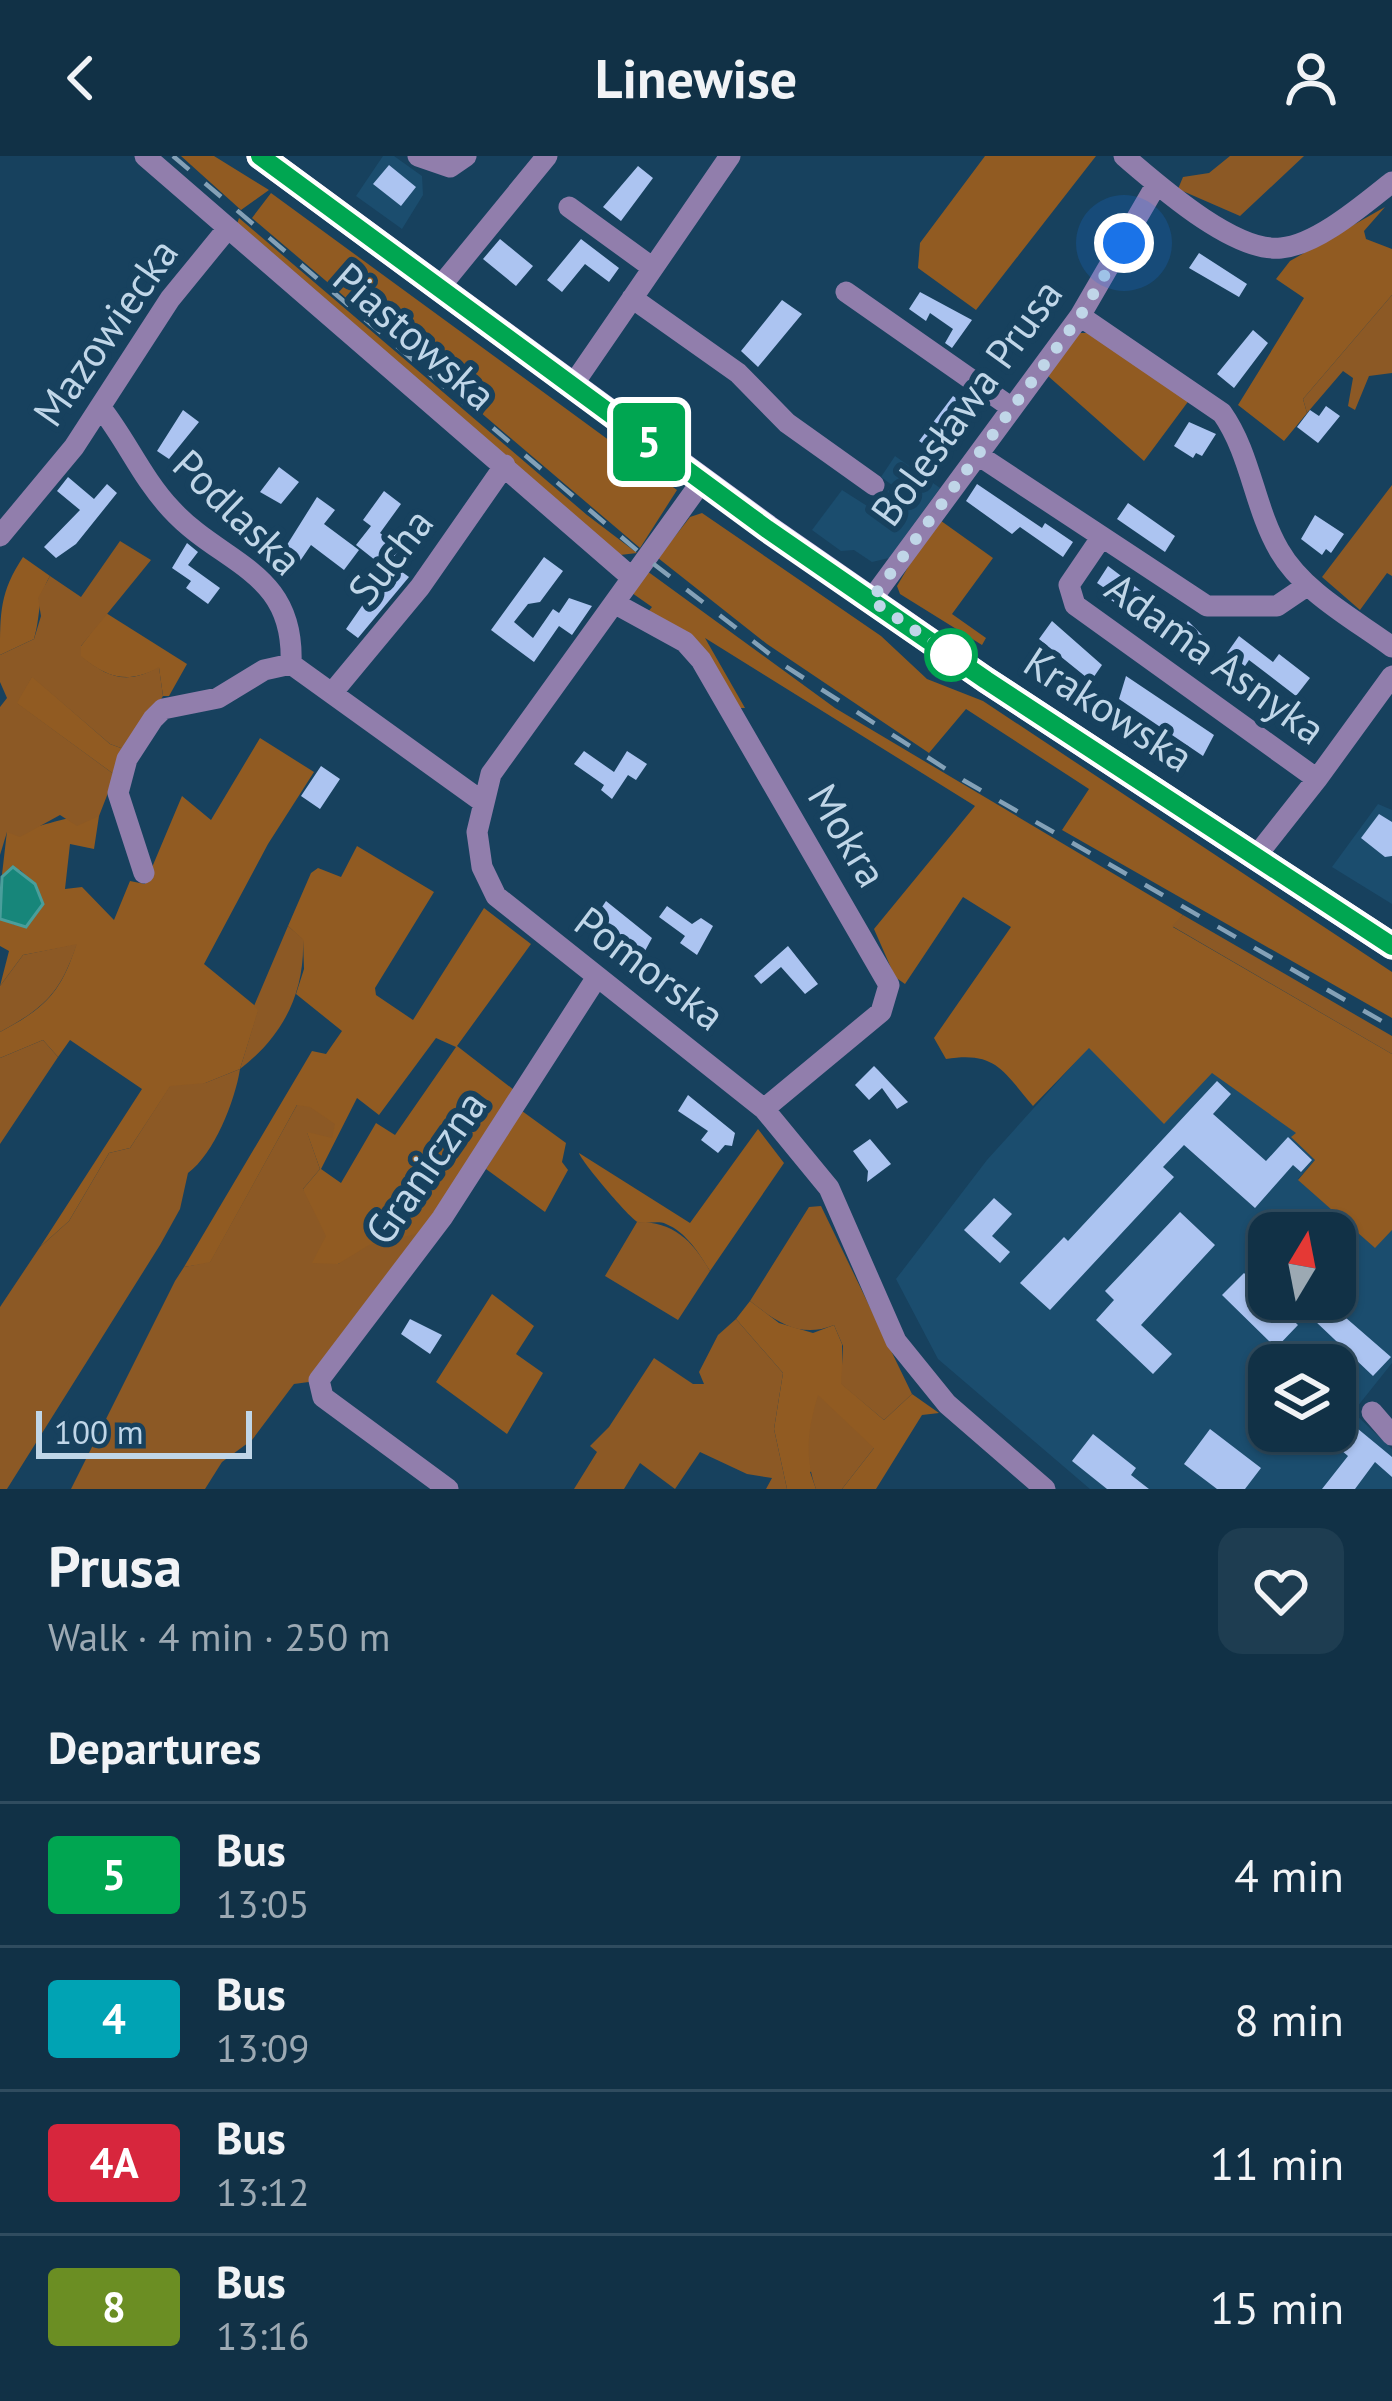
<!DOCTYPE html>
<html lang="en">
<head>
<meta charset="utf-8">
<style>
	:root { --surface:#113146; --page:#1e3d51; --text:#f1f3f6; --muted:#9ca9b3; --line:#304c5f }
	body { margin:0; font-family:"PT Sans",sans-serif; background:var(--page); color:var(--text); height:100vh; display:flex; flex-direction:column; font-size:45px; white-space:nowrap }
	* { box-sizing:border-box; margin:0 }
	p { font-size:39px; color:var(--muted) }
	.icon { flex:none; width:66px; height:66px; fill:none; stroke:currentColor; stroke-width:2; stroke-linecap:round; stroke-linejoin:round }
	.map { position:relative; height:1333px; overflow:hidden }
	.details { display:flex; flex-direction:column; background:var(--surface); flex:1 }
	.details>* { flex:none }
	.badge { padding:0 24px; border-radius:9px; font-size:42px; line-height:78px }
	.needle { width:78px; rotate:10deg }
	.tools { position:absolute; left:1248px; top:1056px; display:grid; gap:24px }
	.tools a { display:grid; place-items:center; width:108px; height:108px; border-radius:24px; background:var(--surface); box-shadow:0 3px 9px #0004,0 0 0 3px var(--line); font-size:60px }
	.scale { position:absolute; left:36px; bottom:30px; width:216px; box-sizing:border-box; padding-left:12px; border:6px solid #c0d6e8; border-top:0; font-size:33px; line-height:42px; white-space:nowrap; color:#c0d6e8; -webkit-text-stroke:9px #17415e; paint-order:stroke }
	.you { position:absolute; width:60px; height:60px; margin:-30px; border:9px solid #fff; border-radius:50%; background:#1a73e8; box-shadow:0 0 0 18px #1a73e833 }
	.map>.badge { position:absolute; translate:-50% -50%; box-shadow:0 0 0 6px #fff }
	h2 { padding:0 48px; font-size:45px; line-height:108px }
	.round { display:grid; place-items:center; flex:none; width:126px; height:126px; border-radius:24px; background:var(--page) }
	.overview { display:flex; align-items:center; justify-content:space-between; height:204px; padding:0 48px }
	h1 { font-size:57px; font-weight:700; line-height:90px }
	ul { padding:0; list-style:none }
	li { display:flex; align-items:center; gap:36px; height:144px; padding:0 48px; border-top:3px solid var(--line) }
	li div { flex:1 }
	li b { display:block; font-size:45px }
	li em { font-style:normal }
	li .badge { min-width:132px; font-weight:700; text-align:center }
	header { display:flex; justify-content:space-between; align-items:center; height:156px; padding:0 48px; background:var(--surface); font-size:54px; font-weight:700 }
	.map>svg:first-child { display:block }
	.built { fill:#1b4d6e; fill-rule:evenodd }
	.green { fill:#915b22; fill-rule:evenodd }
	.forest { fill:#8c5925 }
	.water { fill:#17867a; stroke:#4a9e9b; stroke-width:3 }
	.building { fill:#acc4f1 }
	.lines { fill:none; stroke-linecap:round; stroke-linejoin:round }
	.minor { stroke:#917eac; stroke-width:21 }
	.major { stroke:#dacbf1; stroke-width:27 }
	.rail { stroke:#84a1b7; stroke-width:4.5; stroke-dasharray:21 21; stroke-linecap:butt }
	.line-casing { stroke:#fff; stroke-width:27 }
	.line { stroke:#00a651; stroke-width:18 }
	.walk { stroke:#c0d6e8; stroke-width:12; stroke-dasharray:0 21.6 }
	.stop-dot { fill:#fff; stroke:#00a651; stroke-width:6 }
	.labels { text-anchor:middle; dominant-baseline:central; stroke-width:12; stroke-linejoin:round; paint-order:stroke }
	.street-label { font-size:42px; fill:#c0d6e8; stroke:#17415e }
</style>
</head>
<body>
<header><svg class="icon" aria-label="back" viewBox="0 0 24 24"><path d="M15 5l-7 7 7 7"/></svg>Linewise<svg class="icon" aria-label="person" viewBox="0 0 24 24"><circle cx="12" cy="8" r="4"/><path d="M4 21q1-7 8-7t8 7"/></svg></header>
<div class="map">
<svg width="1392" height="1333" viewBox="0 0 1392 1333">
	<rect width="100%" height="100%" fill="#17415e"/>
	<path class="built" d="M383,0H394L422,20L423,39L402,73L356,40Z
		M895,300L940,332L889,402L872,406L854,394L841,395L812,374L842,334L875,355L892,329L881,321Z
		M1378,648L1392,654V748L1332,711Z
		M1089,891L1212,916L1298,978L1315,1004L1298,1023L1374,1091L1392,1074V1207L1353,1256L1392,1293V1333H1090L938,1203L896,1123L987,1004ZM1269,1077H1335V1143H1269ZM1269,1209H1335V1275H1269Z"/>
	<path class="green" d="M181,0H214L269,34L241,54Z
		M985,0H1096L976,154L918,112L920,87Z
		M271,37L677,334L640,392L252,62Z
		M1385,51L1364,75L1366,83L1392,93V139L1303,243L1307,257L1284,285L1238,249L1304,142L1276,123L1290,105Z
		M239,62L587,359L637,397L620,399L237,68Z
		M1079,177H1087L1190,243L1144,305L1048,220Z
		M702,357L881,480L927,523L983,545L1392,816V862L1062,674L1089,633L966,553L929,597L767,488L658,402L690,361Z
		M937,362L993,402L952,458L986,482L982,489L900,438L897,430Z
		M23,401L50,420C37,442 41,459 34,483L0,499C0,456 0,436 23,401Z
		M647,415L835,552L1183,759L1173,771L1392,898V1074L1375,1092L1298,1024L1315,1004L1291,981L1296,977L1212,917L1164,968L1089,892L1033,950C1003,915 996,895 946,903L934,882L1011,771L963,741L905,828L895,821L874,773L975,650L705,482L745,552H732L696,489L644,461L652,451L632,437Z
		M106,457L187,508L169,540H163L159,512C127,528 108,522 81,501V490Z
		M32,520L110,588L129,595L115,619L16,547Z
		M260,582L314,616L268,688L204,808L259,853L240,913L203,928L170,931L130,992L109,997L69,1065L40,1091L142,933L70,884L58,901L43,884L0,902V876C45,852 61,837 76,789L23,799L0,830L9,795L0,790V763L15,769L35,728L20,714L2,721L0,736L7,675C42,674 63,658 99,660L94,693L70,688L65,733L82,731L114,764L130,725L145,728L182,640L211,664Z
		M357,690L434,736L375,832L376,839L413,864L484,752L531,788L457,890L514,934L420,1085L338,1108H311L303,1033L320,1013L297,949L210,1107L184,1111L312,895L326,898L342,875L296,838L304,813L303,784L288,770L311,717L318,712L341,721ZM436,882L456,891L395,979L376,967L341,1027L321,1013L357,942L379,959Z
		M522,955L566,987L562,1006L568,1014L545,1056L486,1013Z
		M758,973L784,1007L710,1115C699,1097 686,1076 666,1068C657,1064 647,1069 638,1066C631,1064 581,1005 579,997L690,1067Z
		M492,1138L534,1170L516,1198L543,1217L507,1278L436,1226Z
		M750,1145L779,1167L813,1177L834,1169L842,1188V1228L884,1264L912,1238L939,1257L922,1259L876,1333H842L874,1292L810,1316L816,1333H787L774,1273L783,1217L736,1163Z"/>
	<path class="forest" d="M1230,0H1304L1240,60L1178,33L1183,21L1209,17Z
		M1392,139V217L1369,220L1355,254L1348,250L1353,222L1343,215L1307,257L1303,243Z
		M1392,329V420L1387,417L1360,454L1322,421Z
		M120,385L151,404L81,490V500C108,522 127,529 159,511L163,540L129,595L110,588L32,521L17,547L115,619L99,660L77,670L60,659L20,681L7,676L0,699V551L7,542L0,526V499L34,483L41,460L38,442L50,420L81,441Z
		M1183,759L1392,880V898L1172,770Z
		M288,770L303,783C305,837 283,880 240,913C235,945 214,998 188,1017L180,1053L160,1089L7,1333H0V1151L40,1091L69,1065L109,997L130,992L170,930L205,927L240,913L258,854L254,850Z
		M77,788C60,837 46,851 0,876V830L23,799Z
		M43,884L58,901L0,988V902Z
		M297,949L310,951L335,968L332,982L307,976L320,1013L303,1033L326,1080L312,1107L338,1108L369,1089L420,1077L316,1225L294,1228L252,1284L222,1306L205,1333H71L175,1125L184,1111L210,1106Z
		M821,1050L912,1238L884,1264L841,1228L843,1190L834,1169C800,1183 777,1166 750,1145L809,1051Z
		M637,1066C674,1066 692,1084 710,1115L678,1164L605,1120Z
		M736,1163L783,1217L774,1273L787,1333H766L772,1322L747,1318L700,1296L675,1333L640,1307L624,1333H574L597,1296L590,1290L609,1271L654,1202L693,1228H704L699,1216L718,1179Z
		M818,1239L874,1292L842,1333H816C804,1299 808,1273 818,1239Z"/>
	<path class="water" d="M13,711L35,728L43,748L26,771L0,763L2,721Z"/>
	<path class="building" d="M389,9L416,31L401,50L373,28Z
		M638,10L653,22L621,65L603,51Z
		M500,83L533,110L516,130L483,103Z
		M581,83L619,112L609,126L585,108L562,136L547,124Z
		M1199,97L1247,128L1239,141L1189,112Z
		M920,136L972,164L952,192L945,187L953,173L930,157L926,165L909,153Z
		M782,144L802,158L758,211L741,195Z
		M1253,174L1268,187L1234,232L1217,218Z
		M953,240L970,252L962,264L967,268L943,301L919,285Z
		M1326,250L1340,260L1318,287L1297,271L1310,254L1319,260Z
		M183,254L199,266L169,303L157,295Z
		M1189,266L1216,278L1202,300L1196,297L1193,302L1174,290Z
		M279,311L299,326L281,348L260,336Z
		M68,321L94,343L107,328L117,337L76,388L56,402L44,391L80,354L57,335Z
		M977,328L1042,372L1045,367L1073,386L1063,401L1020,371L1012,378L966,345Z
		M384,335L401,348L380,377L400,393L385,412L356,389L371,370L363,364Z
		M317,341L335,354L324,368L359,394L344,414L311,389L296,411L280,400Z
		M1128,347L1175,380L1165,396L1117,363Z
		M1315,359L1344,378L1331,397L1326,393L1322,399L1301,383Z
		M187,387L198,396L188,409L220,432L208,448L186,432L191,425L172,412Z
		M544,401L563,415L540,446L528,448L514,466L533,482L553,453L559,457L569,442L592,450L572,479L559,470L534,506L491,474Z
		M391,408L409,421L358,482L346,473Z
		M1108,410L1157,447L1144,466L1111,444L1115,439L1097,427Z
		M1052,465L1102,509L1091,525L1039,483Z
		M1188,465L1208,485L1203,492L1210,496L1202,508L1172,488Z
		M1239,480L1273,506L1279,498L1310,522L1296,540L1249,504L1245,510L1227,497Z
		M1126,520L1214,579L1203,600L1119,543Z
		M584,595L614,616L627,595L647,608L636,624L628,619L612,643L601,634L604,629L574,608Z
		M321,610L340,623L320,653L301,640Z
		M1379,658L1392,666V700L1385,701L1361,682Z
		M606,745L652,782L639,806L588,772Z
		M667,750L692,768L701,762L713,770L697,799L680,787L685,780L659,761Z
		M788,790L818,828L805,838L781,811L761,828L754,820Z
		M874,910L878,914L908,946L897,953L882,932L869,944L855,929Z
		M1217,925L1231,938L1213,958L1266,1005L1288,981L1312,1004L1301,1016L1293,1009L1255,1052L1184,989L1163,1011L1174,1021L1050,1154L1020,1127L1064,1081L1068,1085Z
		M688,939L735,977L732,990L725,989L718,997L701,984L708,975L678,955Z
		M870,983L891,1008L867,1026L868,1015L853,995Z
		M994,1042L1012,1058L992,1080L1010,1096L1000,1107L964,1074Z
		M1180,1056L1215,1089L1141,1169L1172,1198L1153,1218L1096,1164L1114,1144L1105,1135Z
		M1244,1117L1298,1169L1276,1192L1222,1139Z
		M1330,1148L1391,1201L1373,1220L1314,1164Z
		M410,1163L442,1179L430,1198L401,1178Z
		M1346,1263L1392,1301V1321L1375,1306L1355,1333H1322L1348,1300L1329,1284Z
		M1210,1273L1261,1312L1245,1333H1217L1184,1308Z
		M1093,1278L1136,1312L1131,1319L1149,1333H1107L1072,1305Z"/>
	<g class="lines">
		<path class="minor" d="M145,0L631,421
			M418,0L450,11L466,0
			M1124,0C1158,29 1234,97 1281,92C1317,89 1364,48 1392,26
			M569,51L653,112
			M439,132L547,0
			M846,136L1012,252
			M632,142L738,217L787,267L874,329
			M1080,160L1222,257C1251,298 1254,351 1279,394C1303,436 1354,463 1392,491
			M572,230L730,0
			M101,252C127,285 142,322 171,353C222,409 295,414 291,508
			M978,299L1207,450H1277L1308,429
			M702,325L491,618L477,676L482,711L496,740L764,953L829,1032L896,1185L947,1248L1045,1333
			M0,380L74,291L170,143L228,72
			M1101,382L1069,429L1075,449L1317,623L1257,699
			M871,444L1080,160L1156,29
			M614,447L685,486L701,504L889,829L881,856L764,953
			M291,508L480,644
			M332,537L420,431L505,309
			M1317,623L1392,520
			M144,717L118,637L127,603L153,563L163,553L218,542L264,514L291,508
			M1372,1256L1392,1279
			M448,1333L323,1241L319,1224L442,1062L597,821"/>
		<path class="major" d="M260,0L767,372L986,524L1392,790"/>
		<path class="rail" d="M173,0L646,402L785,510L963,624L1392,871"/>
	</g>
	<g class="lines">
		<g class="line-casing">
			<path id="line" d="M260,0L767,373L986,524L1392,790"/>
		</g>
		<use href="#line" class="line"/>
		<path class="walk" d="M951,499L871,444L1080,160L1124,87"/>
	</g>
	<circle class="stop-dot" cx="951" cy="499" r="24"/>
	<g class="labels">
		<g class="street-label">
			<text transform="translate(105 176) rotate(-55)">Mazowiecka</text>
			<text transform="translate(415 180) rotate(41)">Piastowska</text>
			<text transform="translate(966 246) rotate(-54)">Bolesława Prusa</text>
			<text transform="translate(238 356) rotate(44)">Podlaska</text>
			<text transform="translate(390 400) rotate(-52)">Sucha</text>
			<text transform="translate(1216 502) rotate(36)">Adama Asnyka</text>
			<text transform="translate(1109 553) rotate(33)">Krakowska</text>
			<text transform="translate(848 679) rotate(59)">Mokra</text>
			<text transform="translate(650 812) rotate(37)">Pomorska</text>
			<text transform="translate(425 1011) rotate(-55)">Graniczna</text>
		</g>
	</g>
</svg>
<div class="tools">
<a><svg class="needle" viewBox="-14 -14 28 28"><path d="M0-13l5 13h-10z" fill="#e53935"/><path d="M0 13l5-13h-10z" fill="#9ca9b3"/></svg></a>
<a><svg class="icon" aria-label="layers" viewBox="0 0 24 24"><path d="M12 4l9 5-9 5-9-5zM3 14l9 5 9-5"/></svg></a>
</div>
<div class="scale">100 m</div>
<div class="you" style="left:1124px;top:87px"></div>
<b class="badge" style="left:649px;top:286px;background:#00a651;color:#fff">5</b>
</div>
<section class="details">
<div class="overview"><div><h1>Prusa</h1><p>Walk · 4 min · 250 m</p></div><a class="round"><svg class="icon" aria-label="heart" viewBox="0 0 24 24"><path d="M12 20l-8-8c-3-5 5-10 8-4 3-6 11-1 8 4z"/></svg></a></div>
<h2>Departures</h2>
<ul>
<li><span class="badge" style="background:#00a651;color:#fff">5</span><div><b>Bus</b><p>13:05</p></div><em>4 min</em></li>
<li><span class="badge" style="background:#00a3b4;color:#fff">4</span><div><b>Bus</b><p>13:09</p></div><em>8 min</em></li>
<li><span class="badge" style="background:#d7263d;color:#fff">4A</span><div><b>Bus</b><p>13:12</p></div><em>11 min</em></li>
<li><span class="badge" style="background:#6b8e23;color:#fff">8</span><div><b>Bus</b><p>13:16</p></div><em>15 min</em></li>
</ul>
</section>
</body>
</html>
